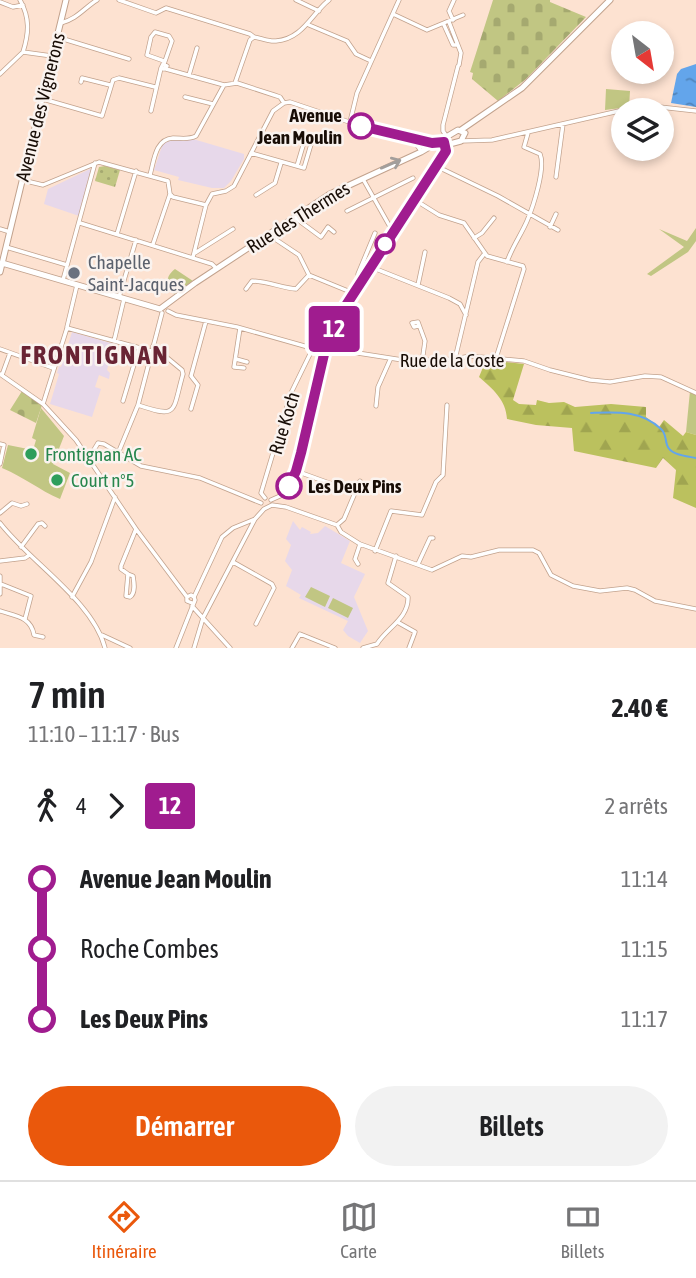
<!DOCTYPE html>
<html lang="fr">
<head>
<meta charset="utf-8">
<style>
	:root { --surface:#fff; --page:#f2f2f2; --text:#202124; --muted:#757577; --line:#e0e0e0; --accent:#ea580c }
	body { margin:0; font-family:"Asap Condensed",sans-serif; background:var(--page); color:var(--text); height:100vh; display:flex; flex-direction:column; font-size:26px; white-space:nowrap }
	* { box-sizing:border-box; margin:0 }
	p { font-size:23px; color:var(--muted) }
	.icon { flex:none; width:38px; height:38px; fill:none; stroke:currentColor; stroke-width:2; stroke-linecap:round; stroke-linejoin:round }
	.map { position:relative; height:648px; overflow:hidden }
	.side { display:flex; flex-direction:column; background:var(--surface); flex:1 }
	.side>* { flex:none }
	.badge { padding:0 14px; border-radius:5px; font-size:24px; line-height:46px }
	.needle { width:46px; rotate:149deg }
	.controls { position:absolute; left:611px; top:21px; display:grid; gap:14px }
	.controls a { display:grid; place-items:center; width:63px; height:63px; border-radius:50%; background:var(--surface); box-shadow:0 4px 10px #0003; font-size:35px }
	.map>.badge { position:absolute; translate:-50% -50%; box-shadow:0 0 0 4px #fff }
	.legs { display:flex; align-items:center; gap:10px; height:77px; padding:0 28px; font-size:23px }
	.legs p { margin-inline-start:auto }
	.overview { display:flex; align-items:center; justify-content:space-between; height:119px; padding:0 28px }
	h1 { font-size:38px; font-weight:600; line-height:52px }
	.cta { display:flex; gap:14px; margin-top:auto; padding:14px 28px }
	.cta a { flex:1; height:80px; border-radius:42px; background:var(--accent); color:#fff; font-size:28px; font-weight:600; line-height:80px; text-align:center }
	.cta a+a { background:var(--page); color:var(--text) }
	ul { padding:0 28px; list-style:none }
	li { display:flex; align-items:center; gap:24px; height:70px; font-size:26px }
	li i { display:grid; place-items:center; width:10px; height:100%; margin:0 9px; background:currentColor }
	li i::after { content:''; width:18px; height:18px; margin:-9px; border:5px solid; border-radius:50%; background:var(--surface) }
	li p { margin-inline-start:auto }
	li:first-child i { background:linear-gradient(#0000 50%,currentColor 0) }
	li:last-child i { background:linear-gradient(currentColor 50%,#0000 0) }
	.tabs { display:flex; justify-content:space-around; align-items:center; height:98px; border-top:2px solid var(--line); background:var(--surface); font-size:19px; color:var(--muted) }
	.tabs a { display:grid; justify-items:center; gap:4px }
	.tabs .selected { color:var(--accent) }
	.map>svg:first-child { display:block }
	.education { fill:#e7d8ea }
	.green { fill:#c1c683 }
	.forest { fill:url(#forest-firs) }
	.cemetery { fill:url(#cemetery-stones) }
	.garden { fill:url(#garden-dots) }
	.water { fill:url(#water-ripples) }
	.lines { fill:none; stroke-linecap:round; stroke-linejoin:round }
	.stream { stroke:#63a5eb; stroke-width:2 }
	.street-casing { stroke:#c2a28d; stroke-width:5 }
	.secondary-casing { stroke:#c2a28d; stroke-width:7 }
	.street { stroke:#fff; stroke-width:3.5 }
	.secondary { stroke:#fff; stroke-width:5 }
	.oneway { stroke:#a39e9b }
	.line-1-casing { stroke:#fff; stroke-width:16 }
	.line-1 { stroke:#a01c8f; stroke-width:10 }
	.stop-1-dot { fill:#fff; stroke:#a01c8f; stroke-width:3.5 }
	.worship-dot { fill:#6b7280; stroke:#faf3ef; stroke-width:2.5 }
	.leisure-dot { fill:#2e9e5b; stroke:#faf3ef; stroke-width:2.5 }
	.labels { text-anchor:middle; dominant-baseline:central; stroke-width:5; stroke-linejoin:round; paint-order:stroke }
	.street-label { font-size:19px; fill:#180d06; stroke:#faf3ef }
	.stop-label { font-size:19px; font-weight:bold; fill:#180d06; stroke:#faf3ef; text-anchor:end }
	.worship-label { font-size:19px; fill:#5b616d; stroke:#faf3ef; text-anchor:start }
	.leisure-label { font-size:19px; fill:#27864d; stroke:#faf3ef; text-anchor:start }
	.district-label { font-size:26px; font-weight:bold; letter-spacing:2px; fill:#692434; stroke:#faf3ef }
</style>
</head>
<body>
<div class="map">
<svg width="696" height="648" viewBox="0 0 696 648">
	<defs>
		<pattern id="forest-firs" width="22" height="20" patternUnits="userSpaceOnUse" patternTransform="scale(1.75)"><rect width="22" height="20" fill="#bbc15e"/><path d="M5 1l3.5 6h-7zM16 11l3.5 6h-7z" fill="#a0a550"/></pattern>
		<pattern id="cemetery-stones" width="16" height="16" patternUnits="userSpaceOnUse" patternTransform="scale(1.75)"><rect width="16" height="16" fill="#c1c683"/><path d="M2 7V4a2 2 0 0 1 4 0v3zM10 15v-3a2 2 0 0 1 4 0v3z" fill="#a5a970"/></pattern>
		<pattern id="garden-dots" width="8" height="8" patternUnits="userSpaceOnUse" patternTransform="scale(1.75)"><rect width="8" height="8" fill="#c1c683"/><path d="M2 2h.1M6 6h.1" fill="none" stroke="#a5a970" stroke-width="1.8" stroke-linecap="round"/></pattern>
		<pattern id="water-ripples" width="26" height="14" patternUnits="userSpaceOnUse" patternTransform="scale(1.75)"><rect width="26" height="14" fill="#63a5eb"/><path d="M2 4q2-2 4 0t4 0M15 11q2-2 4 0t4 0" fill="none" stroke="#5185bc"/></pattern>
	</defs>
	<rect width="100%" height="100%" fill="#fde2d1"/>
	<path class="education" d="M176,139H193L244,154V159L231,181L224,188H212L178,180L179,177L154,170L163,143Z
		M90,169L92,170L79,216L44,204L48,189Z
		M72,332L114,344L107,370L110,373L109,379L99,375L95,387L101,389L92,417L50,404L59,374L57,373L59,366L61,367Z
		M293,521L300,530L302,527L311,532L310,534L318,533L325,526L350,541L341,563L365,574L354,597L368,631L360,643L348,636L343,630L348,621L299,598L301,595L286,586L292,570L285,561L291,545L286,539Z"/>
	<path class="green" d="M606,89L630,91L629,107L605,110Z
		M696,228V241L688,252L651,276L647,274L684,247L659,229L687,241Z
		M175,269L193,281L175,294L169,291C167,281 166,276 175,269Z
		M690,391L696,394V435L686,432Z
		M41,408L64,436L53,464L70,473L60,499C39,490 24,477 2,468L8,445L33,450L36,440L32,438Z
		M311,587L330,596L325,607L305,597Z
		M333,598L353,608L348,618L328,608Z"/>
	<path class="forest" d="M486,360L524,364L513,400L519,404L536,405L537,400L549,403L564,402L575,407L611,404L646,407V417L659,427L664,420L683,436L686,432L696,435V508L673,498L676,470L663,458L656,468L574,451L572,428L536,425L507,419C506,400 493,389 479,377Z"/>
	<path class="cemetery" d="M493,0H550V2L586,17L526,79L498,101L472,79L473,73L470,72Z
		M22,391L42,405L36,423L10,410Z"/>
	<path class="garden" d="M105,166L120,170L115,187L95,181L99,167Z"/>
	<path class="water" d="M696,64V107L671,103L677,74L681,69Z"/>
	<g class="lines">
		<path class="stream" d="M591,413C616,412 641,410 661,429C666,433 665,439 667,445C670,455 686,456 696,458"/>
		<g class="street-casing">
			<path id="street" d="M20,0C30,18 29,33 23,52
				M119,0L156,13L166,8L250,34L254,37
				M296,0L319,11
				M0,2L13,7L23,5
				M393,14L427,30L463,15
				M453,20L449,11L454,0
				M449,22L461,53L459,65
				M61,23C77,19 84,8 97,0
				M309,25L347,41L356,54L371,61
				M444,25L453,45H457
				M57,37L129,59
				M163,64L167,66L164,69L161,68Z
				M164,64L172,41L169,36L155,32L151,37L147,55L164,61
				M166,69L224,85
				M0,74L23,52L52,56
				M189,75L197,48
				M81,82L82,78L110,85
				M235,83L250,40L254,37C261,38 269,42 276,41C303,39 312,13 329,0
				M185,97L213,104
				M43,99L102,116L113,80L119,78L155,87
				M151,111L161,68
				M350,122L357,93L399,0
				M447,137L443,131V125L458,66
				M412,138L421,151
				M461,141L492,140L632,108L660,107L696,111
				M251,153L304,168L312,141L305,139L297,166
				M436,166L498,196L558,230
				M150,175C154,161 155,139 173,138C182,138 188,140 196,136L224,85L237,83L274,95L280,97L284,103
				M556,177L563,124
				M363,179L393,232
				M22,180L43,185L99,162L168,181L170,194L173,197L206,205L212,194L226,191L234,186L273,111L284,103L290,102L364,127L435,143
				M256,195L275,183L281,163
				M415,200L439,215L464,223L487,256L523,266L524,269L496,358
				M347,211L413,178
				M294,217L321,237L328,227L334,232
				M80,223L212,264L216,268
				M550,227L556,214
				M0,229L10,232
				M117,234L136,171
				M269,235L299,255L309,275L353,293
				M474,238L482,233L494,218
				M153,244L170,194
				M6,247L67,265
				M195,253L233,229
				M193,257L206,205
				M507,262C512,247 521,235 527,221C533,207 546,168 540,154L524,147L528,133
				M371,267L449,298L460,304L466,315
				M358,274L375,233
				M63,280L95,163
				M418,285L425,252
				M246,289L252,281C267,281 282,288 296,289L309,275
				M119,297L136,240
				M168,311L176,315L237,327L315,349L327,345L332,349L409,361L455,359L470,356L524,361L550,370L590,380L610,382L645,376L661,377L696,393
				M418,326L414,327L412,323L418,322L425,341L422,362
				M67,327L77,285
				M240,328L234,367L244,368
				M114,341L124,299
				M0,349L53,368
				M236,359L247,362
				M455,359L478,262L485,253
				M0,374L43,404L76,440L136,529L187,597
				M2,375L10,353
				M123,401L139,348
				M43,404L67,328L151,351
				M138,405C179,419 172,412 183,374L182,370L153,346
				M376,406L378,387L390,360
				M191,409L198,385L191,376L206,321
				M0,444L4,445L0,464
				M119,451L138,405L162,313
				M92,453L98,443L104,444L141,466L200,478L261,503
				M296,471L354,492
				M265,498L261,493L291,393L313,348
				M271,500L280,496L285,491L296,471L325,350L341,313L450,145
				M272,505L286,507L337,525L341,532L360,544L432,570L462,556L471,557L499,550H533L539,553L551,575L573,586L600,591L627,588L635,590L655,601L696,609
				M0,513L12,503L21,506L27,504
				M0,523C30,562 93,601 105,648
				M337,525L344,519L360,481
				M21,547L38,524L42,523L45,526
				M375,551L391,511L422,515L436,482L443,475L447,405
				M0,561L25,558L28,556
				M233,562L272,584L274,588L256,624
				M358,564L355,559L360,544
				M418,564L430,538H433
				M128,574L133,576C134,582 136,593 130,597L126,596L128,574L121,569V566L136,529
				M0,576V594
				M1,584L31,596L25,619
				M72,597L91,562L115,497
				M192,603L187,601V597L191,595L194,597
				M192,606L230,648
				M0,611C16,616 31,617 34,635L43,637
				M399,623L415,632L409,648
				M102,635L130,648
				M176,648L195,600L194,597L222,537L233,528L255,519L264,509L272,505
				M194,648L203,618L255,519
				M292,648L300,634L335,648
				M363,648L377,644C387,628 409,618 408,597L388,583L396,556"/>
		</g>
		<g class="secondary-casing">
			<path id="secondary" d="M461,130L522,88L610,0
				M2,263L160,309
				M0,272L66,0
				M160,309L195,283L330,194L421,152L458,130L465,133L461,141L446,145L444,139"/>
		</g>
		<use href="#street" class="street"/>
		<use href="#secondary" class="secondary"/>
	</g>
	<defs><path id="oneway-shaft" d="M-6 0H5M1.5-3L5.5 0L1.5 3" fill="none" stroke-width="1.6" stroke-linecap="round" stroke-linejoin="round" transform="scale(1.75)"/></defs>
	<use class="oneway" href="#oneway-shaft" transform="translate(391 164) rotate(-23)"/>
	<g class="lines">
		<g class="line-1-casing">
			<path id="line-1" d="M289,486L296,471L301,453L325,350L341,313L446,151L444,142L432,143L361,126"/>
		</g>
		<use href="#line-1" class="line-1"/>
	</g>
	<g class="stop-1-dot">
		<circle cx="361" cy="126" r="12"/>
		<circle cx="385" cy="244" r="9"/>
		<circle cx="289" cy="486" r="12"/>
	</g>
	<circle class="worship-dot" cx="74" cy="273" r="7"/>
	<g class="leisure-dot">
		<circle cx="31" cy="454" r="7"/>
		<circle cx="57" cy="480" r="7"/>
	</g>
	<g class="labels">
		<g class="street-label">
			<text transform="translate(40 107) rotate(-76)">Avenue des Vignerons</text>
			<text transform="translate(298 217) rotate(-32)">Rue des Thermes</text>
			<text x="452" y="360">Rue de la Coste</text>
			<text transform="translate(284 423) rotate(-73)">Rue Koch</text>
		</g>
		<g class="stop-label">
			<text x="342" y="115">Avenue<tspan x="342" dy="22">Jean Moulin</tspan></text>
			<text x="308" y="486" text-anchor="start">Les Deux Pins</text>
		</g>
		<g class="worship-label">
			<text x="88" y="262">Chapelle<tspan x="88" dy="22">Saint-Jacques</tspan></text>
		</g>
		<g class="leisure-label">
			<text x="45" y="454">Frontignan AC</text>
			<text x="71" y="480">Court n°5</text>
		</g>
		<g class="district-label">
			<text x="95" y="355">FRONTIGNAN</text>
		</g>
	</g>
</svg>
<div class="controls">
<a><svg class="needle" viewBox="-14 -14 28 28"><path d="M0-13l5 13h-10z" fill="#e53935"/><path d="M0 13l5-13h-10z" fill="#757577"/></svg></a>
<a><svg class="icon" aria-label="layers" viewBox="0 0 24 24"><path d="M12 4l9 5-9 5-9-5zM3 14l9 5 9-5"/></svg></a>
</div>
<b class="badge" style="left:334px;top:329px;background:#a01c8f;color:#fff">12</b>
</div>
<section class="side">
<div class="overview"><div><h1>7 min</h1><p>11:10 – 11:17 · Bus</p></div><b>2.40 €</b></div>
<div class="legs"><svg class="icon" aria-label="walk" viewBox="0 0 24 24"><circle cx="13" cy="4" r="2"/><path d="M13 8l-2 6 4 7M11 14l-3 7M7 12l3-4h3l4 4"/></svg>4<svg class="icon" aria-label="forward" viewBox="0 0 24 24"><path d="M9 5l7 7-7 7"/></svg><b class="badge" style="background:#a01c8f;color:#fff">12</b><p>2 arrêts</p></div>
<ul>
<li><i style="color:#a01c8f"></i><b>Avenue Jean Moulin</b><p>11:14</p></li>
<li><i style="color:#a01c8f"></i><span>Roche Combes</span><p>11:15</p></li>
<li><i style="color:#a01c8f"></i><b>Les Deux Pins</b><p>11:17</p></li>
</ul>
<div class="cta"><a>Démarrer</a><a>Billets</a></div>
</section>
<nav class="tabs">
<a class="selected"><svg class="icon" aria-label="directions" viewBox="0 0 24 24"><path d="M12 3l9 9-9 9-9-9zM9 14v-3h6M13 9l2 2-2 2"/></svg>Itinéraire</a>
<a><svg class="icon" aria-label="map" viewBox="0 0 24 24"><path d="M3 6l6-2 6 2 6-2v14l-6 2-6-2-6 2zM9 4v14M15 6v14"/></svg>Carte</a>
<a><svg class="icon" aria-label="tickets" viewBox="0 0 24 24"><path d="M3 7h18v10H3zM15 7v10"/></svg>Billets</a>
</nav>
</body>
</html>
